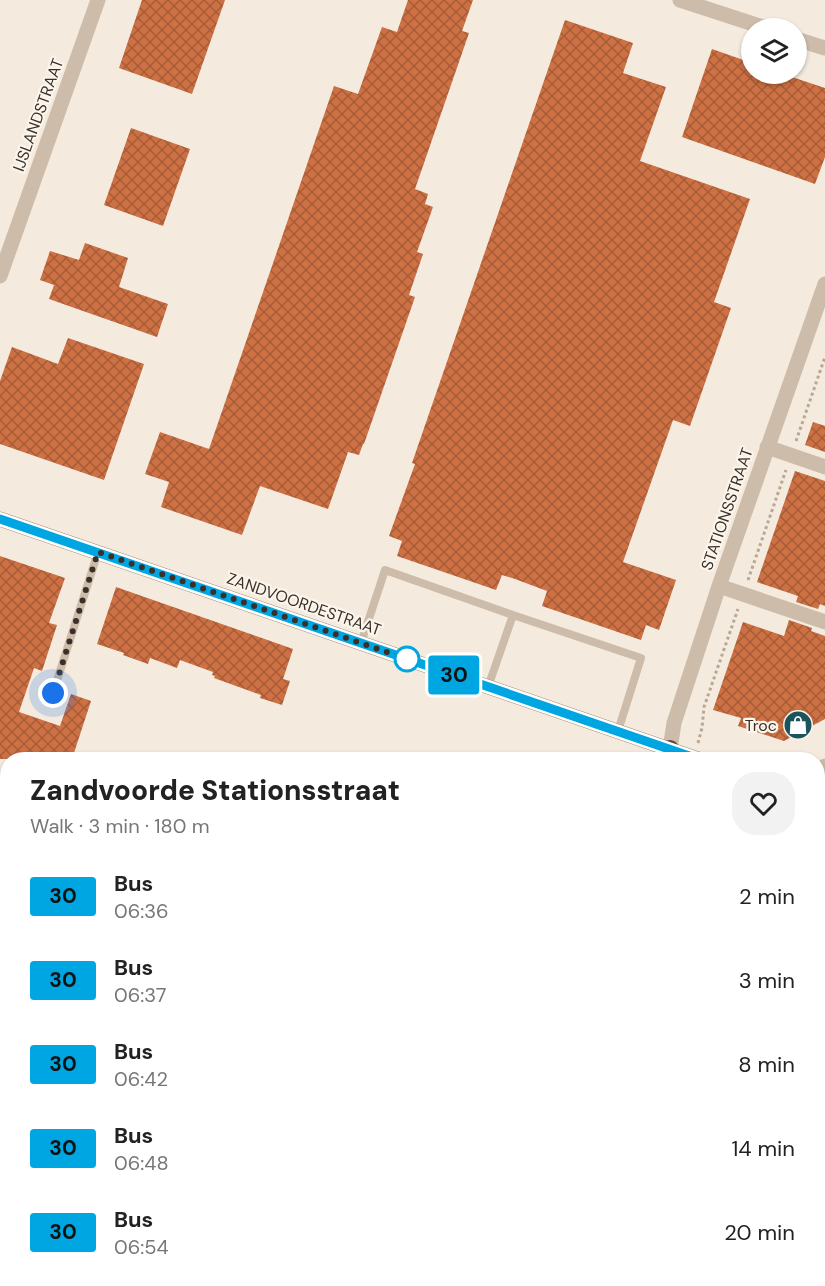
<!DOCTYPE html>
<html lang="en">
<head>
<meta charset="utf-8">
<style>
	:root { --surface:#fff; --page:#f2f2f2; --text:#222; --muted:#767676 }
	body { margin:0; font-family:"DM Sans",sans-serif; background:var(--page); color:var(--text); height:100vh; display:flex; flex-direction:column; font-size:22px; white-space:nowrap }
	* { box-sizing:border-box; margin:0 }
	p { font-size:20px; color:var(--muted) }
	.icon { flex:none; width:33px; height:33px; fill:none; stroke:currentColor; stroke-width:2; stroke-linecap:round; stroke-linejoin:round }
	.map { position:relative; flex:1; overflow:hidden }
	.details { position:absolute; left:0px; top:752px; width:825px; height:536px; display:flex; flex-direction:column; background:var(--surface); border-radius:24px 24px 0 0; box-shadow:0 2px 4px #0004 }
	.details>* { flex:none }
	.badge { padding:0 12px; border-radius:4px; font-size:21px; line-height:39px }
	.controls { position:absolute; left:741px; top:18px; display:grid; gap:12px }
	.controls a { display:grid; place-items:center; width:66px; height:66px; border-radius:50%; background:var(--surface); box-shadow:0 2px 4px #0004; font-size:30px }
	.you { position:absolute; width:30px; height:30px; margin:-15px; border:4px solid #fff; border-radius:50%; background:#1a73e8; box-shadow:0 0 0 9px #1a73e833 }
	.map>.badge { position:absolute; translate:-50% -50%; box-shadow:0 0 0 3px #fff }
	.round { display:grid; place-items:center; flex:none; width:63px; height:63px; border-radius:24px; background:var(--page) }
	.headline { display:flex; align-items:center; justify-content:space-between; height:102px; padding:0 30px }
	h1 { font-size:28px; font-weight:800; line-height:45px }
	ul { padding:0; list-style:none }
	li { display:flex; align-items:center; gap:18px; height:84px; padding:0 30px }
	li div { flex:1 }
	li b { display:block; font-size:22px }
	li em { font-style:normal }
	li .badge { min-width:66px; font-weight:700; text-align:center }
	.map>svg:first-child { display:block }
	.grass { fill:url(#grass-tufts) }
	.forest { fill:url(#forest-crowns) }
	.building { fill:url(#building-cross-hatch) }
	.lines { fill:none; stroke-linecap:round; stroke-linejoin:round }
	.path { stroke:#b9a793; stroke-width:3; stroke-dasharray:3 3; stroke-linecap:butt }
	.service { stroke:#cdbca9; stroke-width:8 }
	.minor { stroke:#cdbca9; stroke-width:15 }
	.secondary { stroke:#a18b7a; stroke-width:15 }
	.motorway { stroke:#5b4b40; stroke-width:18 }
	.line-casing { stroke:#fff; stroke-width:14 }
	.line { stroke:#00a6e2; stroke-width:9 }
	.walk { stroke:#3a3029; stroke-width:6; stroke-dasharray:0 10.8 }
	.stop-dot { fill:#fff; stroke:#00a6e2; stroke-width:3 }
	.labels { text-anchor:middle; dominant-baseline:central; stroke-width:4.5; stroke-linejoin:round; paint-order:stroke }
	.street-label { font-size:16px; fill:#3a3029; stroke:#fbf5eb }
	.poi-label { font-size:16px; fill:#3a3029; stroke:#fbf5eb; text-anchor:end }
</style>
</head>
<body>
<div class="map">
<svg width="825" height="1286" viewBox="0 0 825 1286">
	<defs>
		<pattern id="grass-tufts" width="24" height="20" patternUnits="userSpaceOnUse" patternTransform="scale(1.5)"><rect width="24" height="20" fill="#b4c49d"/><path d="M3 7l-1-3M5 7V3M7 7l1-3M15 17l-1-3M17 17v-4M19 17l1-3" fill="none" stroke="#93a080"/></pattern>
		<pattern id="forest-crowns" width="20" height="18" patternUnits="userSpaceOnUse" patternTransform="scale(1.5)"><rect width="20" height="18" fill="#b4c49d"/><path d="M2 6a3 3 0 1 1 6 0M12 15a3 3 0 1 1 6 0" fill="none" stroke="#93a080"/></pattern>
		<pattern id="building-cross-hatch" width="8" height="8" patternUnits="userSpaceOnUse" patternTransform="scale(1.5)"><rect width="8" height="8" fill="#cd7043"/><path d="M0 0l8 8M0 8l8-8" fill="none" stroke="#a75c38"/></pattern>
	</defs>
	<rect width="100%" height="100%" fill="#f4ebde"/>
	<path class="grass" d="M525,1280H690L691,1286H531Z"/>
	<path class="forest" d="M0,1107L7,1109V1163L0,1161Z
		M160,1280H457L467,1286H152Z"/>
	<path class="building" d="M142,0H225L192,94L119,68Z
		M408,0H473L462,31L469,33L415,189L428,194L425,204L433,207L417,252L423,254L409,295L415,297L364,444H363L359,455L348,452L328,509L260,486L242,535L161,507L169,482L145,474L160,432L209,449L334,86L358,94L382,27L397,32Z
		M565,20L633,43L623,73L666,87L640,161L750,199L714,302L731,308L690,426L673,420L623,562L676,580L659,630L646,625L641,640L542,606L547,591L515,579L502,575L496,590L397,556L402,541L389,536L415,464L412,463Z
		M712,49L752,63V74H783L825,88V157L815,184L682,137Z
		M131,128L190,149L163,226L104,205Z
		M85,243L128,258L119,287L168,304L157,337L49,299L54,285L40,280L50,251L79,260Z
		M68,338L144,364L104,480L0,444V381L12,347L58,364Z
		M813,422L825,426V452L805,445Z
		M795,471L825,481V606L820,604L818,609L796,602L798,596L757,582Z
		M0,556L65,578L49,623L57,625L42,671L34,668L19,712L60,726L71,694L91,701L72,759H0Z
		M116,587L293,649L283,679L290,681L282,705L260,698L261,695L214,678L215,676L212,675L213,672L180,660L177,668L150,658L148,664L123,655L124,653L97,644Z
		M789,620L812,628L811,631L825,636V719L784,741L738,726L741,718L713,710L743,622L784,636Z"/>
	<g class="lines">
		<path class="path" d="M796,441L825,357
			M748,580L786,470
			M698,743L702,728L704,707L738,609"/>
		<path class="service" d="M361,643L385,570L513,615
			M488,687L513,615L641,658L618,731
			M53,693L98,552
			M818,899L825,896"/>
		<path class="minor" d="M680,0L766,28
			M796,39L825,48
			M0,276L98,0
			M767,447L825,467
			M719,586L825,622
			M670,749L674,723L719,586L825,284
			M818,770L825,766
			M710,1280L712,1286"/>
		<path class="secondary" d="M0,519L698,759
			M818,801L825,804"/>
		<path class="motorway" d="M668,759L670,749
			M0,1004L8,1005
			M0,1033L8,1034
			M0,1071L8,1073
			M818,1184L825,1187
			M818,1230L825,1232
			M497,1280L505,1286"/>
	</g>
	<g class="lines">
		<g class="line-casing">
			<path id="line" d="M0,519L698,759"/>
		</g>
		<use href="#line" class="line"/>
		<path class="walk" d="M53,693L98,552L407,659"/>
	</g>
	<defs>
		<g id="shop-disc" transform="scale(1.5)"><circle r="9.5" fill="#1c545e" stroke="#fbf5eb"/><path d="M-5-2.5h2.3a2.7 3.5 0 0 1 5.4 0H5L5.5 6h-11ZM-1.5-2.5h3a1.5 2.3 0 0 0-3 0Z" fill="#fff"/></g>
	</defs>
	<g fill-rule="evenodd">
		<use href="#shop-disc" x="798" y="725"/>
	</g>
	<circle class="stop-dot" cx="407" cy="659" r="12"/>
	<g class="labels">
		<g class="street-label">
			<text transform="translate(38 115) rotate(-70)">IJSLANDSTRAAT</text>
			<text transform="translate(727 509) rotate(-71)">STATIONSSTRAAT</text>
			<text transform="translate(304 604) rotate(19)">ZANDVOORDESTRAAT</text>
		</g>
		<g class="poi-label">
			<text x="777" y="725">Troc</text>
		</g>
	</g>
</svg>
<div class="controls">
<a><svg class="icon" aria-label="layers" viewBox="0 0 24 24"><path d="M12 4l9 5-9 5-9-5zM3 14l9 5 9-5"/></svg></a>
</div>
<div class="you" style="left:53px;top:693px"></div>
<b class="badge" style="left:454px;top:675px;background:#00a6e2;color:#111">30</b>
<section class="details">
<div class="headline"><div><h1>Zandvoorde Stationsstraat</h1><p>Walk · 3 min · 180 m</p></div><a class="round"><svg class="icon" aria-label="heart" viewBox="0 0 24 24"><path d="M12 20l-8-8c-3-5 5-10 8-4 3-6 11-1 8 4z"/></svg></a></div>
<ul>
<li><span class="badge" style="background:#00a6e2;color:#111">30</span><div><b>Bus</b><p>06:36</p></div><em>2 min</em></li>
<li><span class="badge" style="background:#00a6e2;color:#111">30</span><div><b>Bus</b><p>06:37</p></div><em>3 min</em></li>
<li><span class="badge" style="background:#00a6e2;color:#111">30</span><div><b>Bus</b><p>06:42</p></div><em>8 min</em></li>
<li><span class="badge" style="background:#00a6e2;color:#111">30</span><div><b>Bus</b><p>06:48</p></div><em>14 min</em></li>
<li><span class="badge" style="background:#00a6e2;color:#111">30</span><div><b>Bus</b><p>06:54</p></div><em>20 min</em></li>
</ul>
</section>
</div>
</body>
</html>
